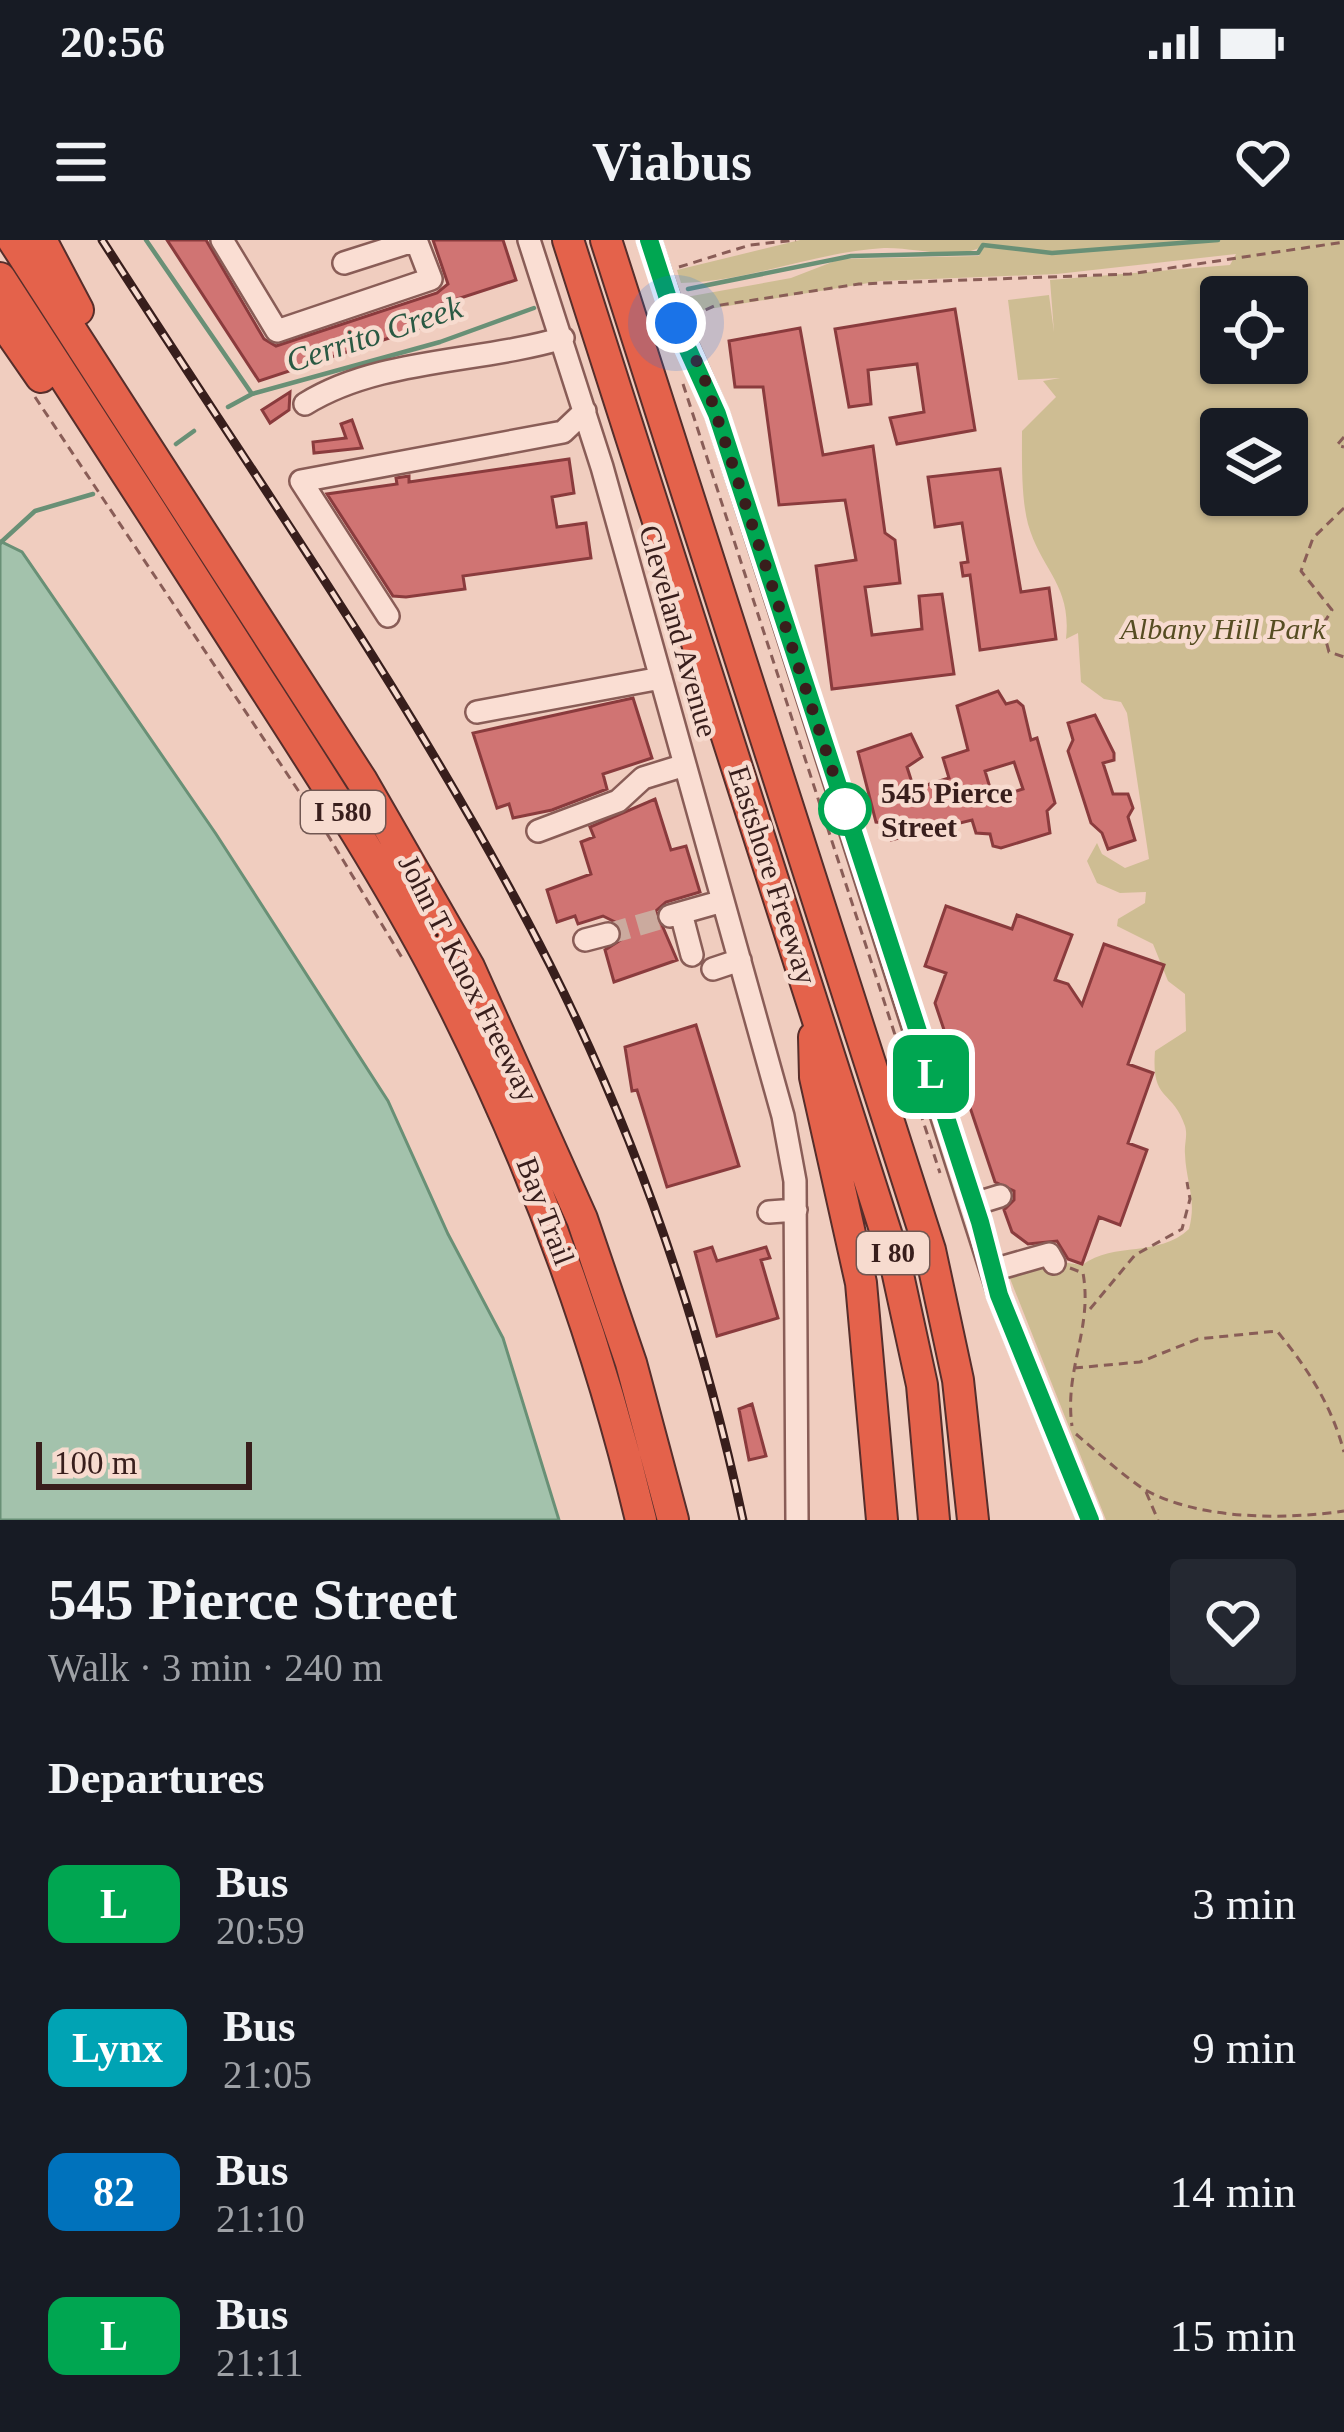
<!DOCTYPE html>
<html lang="en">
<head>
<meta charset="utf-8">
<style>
	:root { --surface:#171b24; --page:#242831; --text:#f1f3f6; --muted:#9ea1a6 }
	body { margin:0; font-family:Georgia,serif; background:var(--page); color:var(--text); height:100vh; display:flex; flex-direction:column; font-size:45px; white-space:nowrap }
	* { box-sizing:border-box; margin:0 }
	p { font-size:39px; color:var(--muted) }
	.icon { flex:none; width:66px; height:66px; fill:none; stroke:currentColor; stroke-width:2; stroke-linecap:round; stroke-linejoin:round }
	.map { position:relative; height:1280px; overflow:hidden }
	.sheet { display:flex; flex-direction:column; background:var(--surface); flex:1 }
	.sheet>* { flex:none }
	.badge { padding:0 24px; border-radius:18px; font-size:42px; line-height:78px }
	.buttons { position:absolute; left:1200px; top:36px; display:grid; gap:24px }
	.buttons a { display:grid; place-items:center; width:108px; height:108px; border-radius:12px; background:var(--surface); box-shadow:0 3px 9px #0004; font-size:60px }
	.scale { position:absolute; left:36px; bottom:30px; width:216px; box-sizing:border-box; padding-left:12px; border:6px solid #381e1c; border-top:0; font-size:33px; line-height:42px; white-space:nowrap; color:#381e1c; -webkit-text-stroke:9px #f7dbcf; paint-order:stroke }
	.you { position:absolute; width:60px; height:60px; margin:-30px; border:9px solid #fff; border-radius:50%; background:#1a73e8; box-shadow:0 0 0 18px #1a73e833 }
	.map>.badge { position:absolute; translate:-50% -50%; box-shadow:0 0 0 6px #fff }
	h2 { padding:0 48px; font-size:45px; line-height:108px }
	.round { display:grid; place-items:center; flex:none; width:126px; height:126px; border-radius:12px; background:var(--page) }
	.headline { display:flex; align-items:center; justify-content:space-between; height:204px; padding:0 48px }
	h1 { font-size:57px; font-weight:700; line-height:90px }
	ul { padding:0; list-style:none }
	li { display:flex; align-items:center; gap:36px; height:144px; padding:0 48px }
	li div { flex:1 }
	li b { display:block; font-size:45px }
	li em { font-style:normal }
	li .badge { min-width:132px; font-weight:700; text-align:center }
	.status { display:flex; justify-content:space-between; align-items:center; height:84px; padding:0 60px; background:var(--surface); direction:ltr }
	.status svg { height:33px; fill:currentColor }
	header { display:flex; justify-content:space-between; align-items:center; height:156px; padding:0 48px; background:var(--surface); font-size:54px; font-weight:700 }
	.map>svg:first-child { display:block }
	.green { fill:#cebd93; fill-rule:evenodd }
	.water { fill:#a3c2ac; stroke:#699076; stroke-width:3 }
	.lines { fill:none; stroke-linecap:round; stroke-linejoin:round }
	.stream { stroke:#699076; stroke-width:4.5 }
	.building { fill:#d07473; stroke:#8a3b3d; stroke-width:3; fill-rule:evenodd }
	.minor-tunnel { stroke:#cbaa9e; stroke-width:21; stroke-dasharray:21 10; stroke-linecap:butt }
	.minor-casing { stroke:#895d57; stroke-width:26 }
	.highway-casing { stroke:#572e2b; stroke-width:34 }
	.path { stroke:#895d57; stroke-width:3; stroke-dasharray:9 6; stroke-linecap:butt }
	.minor { stroke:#faded3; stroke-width:21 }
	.highway { stroke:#e4624b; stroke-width:30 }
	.rail-casing { stroke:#381e1c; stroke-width:9 }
	.rail { stroke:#f7dbcf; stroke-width:4.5; stroke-dasharray:14; stroke-linecap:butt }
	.line-casing { stroke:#fff; stroke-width:27 }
	.line { stroke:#00a651; stroke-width:18 }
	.walk { stroke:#381e1c; stroke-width:12; stroke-dasharray:0 21.6 }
	.stop-dot { fill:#fff; stroke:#00a651; stroke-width:6 }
	.labels { text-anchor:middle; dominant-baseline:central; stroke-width:9; stroke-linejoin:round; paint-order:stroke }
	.shield { fill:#f7dbcf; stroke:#715752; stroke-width:3 }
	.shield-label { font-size:27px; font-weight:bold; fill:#381e1c }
	.park-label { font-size:30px; font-style:italic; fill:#564d22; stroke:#f7dbcf }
	.street-label { font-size:30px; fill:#381e1c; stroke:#f7dbcf }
	.stop-label { font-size:30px; font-weight:bold; fill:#381e1c; stroke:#f7dbcf; text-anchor:start }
	.water-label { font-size:33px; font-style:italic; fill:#2a5943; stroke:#f7dbcf }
</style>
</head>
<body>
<div class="status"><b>20:56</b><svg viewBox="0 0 49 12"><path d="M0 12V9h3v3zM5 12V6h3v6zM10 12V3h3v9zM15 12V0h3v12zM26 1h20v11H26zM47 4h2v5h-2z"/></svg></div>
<header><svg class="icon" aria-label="menu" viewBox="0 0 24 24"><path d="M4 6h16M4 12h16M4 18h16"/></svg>Viabus<svg class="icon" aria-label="heart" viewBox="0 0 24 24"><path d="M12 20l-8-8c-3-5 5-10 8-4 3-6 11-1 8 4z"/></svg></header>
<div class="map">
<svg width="1344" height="1280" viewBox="0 0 1344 1280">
	<rect width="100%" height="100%" fill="#f0cdbf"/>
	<path class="green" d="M800,0H1344V1280H1106L1009,1036L1061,1022L1082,1025C1115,1001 1158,1018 1189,989C1197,959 1186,943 1185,914C1184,904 1188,896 1185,886C1172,848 1151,863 1155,811L1186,791L1185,754L1168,741L1153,704L1117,686L1118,679L1145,663L1146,652L1120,653L1097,643L1087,621L1097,603L1102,614L1125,628L1149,619L1127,473L1121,462L1104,459L1081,442L1078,393L1066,399C1072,345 1041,330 1028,284C1021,257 1022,220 1022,191L1056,157L1043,141L1060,138L1018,140L1008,60L1049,55L1054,92L1050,40L1230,25L1236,14L1057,34L881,41L691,72L686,57L791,38L840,19L979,16L984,5C960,22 915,7 884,8C815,12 751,41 681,43L677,30ZM1221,57H1287V123H1221ZM1221,189H1287V255H1221Z"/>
	<path class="water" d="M0,301L22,312L216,594L388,861L448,994L503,1098L559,1280H0Z"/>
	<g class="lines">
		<path class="stream" d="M146,0L252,154
			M688,49L851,16L978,13L983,5L1052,13L1218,0
			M228,167L252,154L440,102L534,68
			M176,204L194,191
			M0,303L35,271L93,254"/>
	</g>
	<path class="building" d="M167,0H206L264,99L276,106L437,53L448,44L433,0H503L516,40L442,64L447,79L259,141Z
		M955,69L975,190L897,204L890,178L924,172L917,124L868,130L871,164L849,167L835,89Z
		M800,88L823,215L873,206L885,293L895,300L900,343L865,347L872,395L922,389L919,356L942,354L954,434L832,449L816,326L856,320L845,260L779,265L763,147H735L729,101Z
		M290,152L289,170L270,183L262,170Z
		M352,180L362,208L314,213L313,202L346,198L341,184Z
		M569,219L574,253L552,257L557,287L586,283L591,318L463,336L465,349L406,357L393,356L327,254L397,244L396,238L409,236V242Z
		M1000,229L1021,352L1049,348L1056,399L980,410L970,335L963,336L961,323L968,322L962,283L935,287L928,237Z
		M998,451L1006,464L1017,461L1023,466L1031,500L1037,498L1055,563L1047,571L1050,593L1001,608L993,606L990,594L976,593L972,580L891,600L885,583L876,582L858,512L911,494L922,517L907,527L914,549L949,538L943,518L968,510L957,466ZM1014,522L1023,549L993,558L985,531Z
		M633,458L652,518L603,534L607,549L552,570L513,578L509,564L497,568L473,493Z
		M1095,475L1114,513V520L1103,523L1113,554H1128L1133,568L1128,577L1135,600L1108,609L1102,593L1091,583L1068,511L1073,500L1068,483Z
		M655,559L671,610L686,606L700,652L666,662L656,671L677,720L614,742L605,710L622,699L619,684L603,676L578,684L575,676L557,682L547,650L591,634L581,602L594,597L590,587Z
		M946,666L1012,689L1017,675L1072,695L1055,740L1068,744L1082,765L1104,704L1164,725L1128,824L1153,833L1128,903L1147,910L1120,985L1099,977L1082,1024L1068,1019L1057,1001L1028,1004L1012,992L1004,970L1014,960V951L995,942L935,763L946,733L925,726Z
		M696,785L739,926L667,947L637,850L632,851L625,807Z
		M712,1007L717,1021L766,1007L770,1018L761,1020L778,1078L717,1096L695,1012Z
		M752,1164L766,1216L749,1220L739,1169Z"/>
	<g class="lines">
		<path class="minor-tunnel" d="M608,694L670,676"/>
		<g class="minor-casing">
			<path id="minor" d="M222,0L277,91L431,39L416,0L344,23
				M529,0L602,227L783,876L795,941L797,1280
				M649,0L677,83L717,174L999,1055L1090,1280
				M305,164C379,118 479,123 563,98
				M388,376L301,241L563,192L585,171
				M477,472L661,438
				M538,591L618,561L643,538L685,525
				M681,673L692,715
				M670,676L723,661
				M585,700L608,694
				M713,729L740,720
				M974,964L1000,956
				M769,972L796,970
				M993,1030L1049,1014L1054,1023"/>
		</g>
		<g class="highway-casing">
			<path id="highway" d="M13,0L362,541L469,727L582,979L631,1123L673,1280
				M41,0L78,70
				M568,0L895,1021L922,1145L934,1280
				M606,0L930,1010L958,1140L973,1280
				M0,38C84,167 168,297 251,427C316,528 383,630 439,737C528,909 596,1091 641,1280
				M0,78L41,137
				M814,797L815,837L861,1043L882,1280"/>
		</g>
		<path class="path" d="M679,27L750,5L796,0
			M692,76L714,66L859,44L1130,34L1344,2
			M683,144L940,933
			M35,157L326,592L404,721
			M1344,197L1337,205L1344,207
			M1344,268L1313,298L1301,331L1332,370L1322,386L1329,412L1344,417
			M1070,1028L1083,1033C1093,1089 1064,1129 1072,1186
			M1090,1069L1135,1015L1182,989L1190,959L1187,942
			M1074,1128L1140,1122L1198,1099L1277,1091C1308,1129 1331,1164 1344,1212
			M1076,1194C1097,1212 1119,1232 1142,1248C1196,1280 1283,1280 1344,1271
			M1146,1252L1158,1280"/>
		<use href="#minor" class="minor"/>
		<use href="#highway" class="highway"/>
		<g class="rail-casing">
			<path id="rail" d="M102,0C254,237 423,474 550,725C638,900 702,1088 743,1280"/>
		</g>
		<use href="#rail" class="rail"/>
	</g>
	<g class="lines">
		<g class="line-casing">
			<path id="line" d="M649,0L676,83L717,174L980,982L999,1055L1090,1280"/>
		</g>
		<use href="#line" class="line"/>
		<path class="walk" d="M676,83L702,131L845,569"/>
	</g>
	<circle class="stop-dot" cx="845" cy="569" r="24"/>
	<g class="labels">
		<g class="shield">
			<rect x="301" y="551" width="84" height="42" rx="9"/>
			<rect x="857" y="992" width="72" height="42" rx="9"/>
		</g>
		<g class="shield-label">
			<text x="343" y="572">I 580</text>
			<text x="893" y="1013">I 80</text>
		</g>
		<g class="park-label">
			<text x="1223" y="388">Albany Hill Park</text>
		</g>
		<g class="street-label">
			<text transform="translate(679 391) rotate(74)">Cleveland Avenue</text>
			<text transform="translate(773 635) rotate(72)">Eastshore Freeway</text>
			<text transform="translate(469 738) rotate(63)">John T. Knox Freeway</text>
			<text transform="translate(546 971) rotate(69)">Bay Trail</text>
		</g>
		<g class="stop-label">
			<text x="881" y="552">545 Pierce<tspan x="881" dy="34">Street</tspan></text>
		</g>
		<g class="water-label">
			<text transform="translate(374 94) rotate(-18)">Cerrito Creek</text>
		</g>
	</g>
</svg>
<div class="buttons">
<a><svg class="icon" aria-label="locate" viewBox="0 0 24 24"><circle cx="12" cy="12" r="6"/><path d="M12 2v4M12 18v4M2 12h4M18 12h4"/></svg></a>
<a><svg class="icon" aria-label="layers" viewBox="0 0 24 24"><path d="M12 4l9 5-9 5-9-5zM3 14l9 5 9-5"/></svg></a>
</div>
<div class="scale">100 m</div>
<div class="you" style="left:676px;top:83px"></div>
<b class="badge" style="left:931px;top:834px;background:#00a651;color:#fff">L</b>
</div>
<section class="sheet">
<div class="headline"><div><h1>545 Pierce Street</h1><p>Walk · 3 min · 240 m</p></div><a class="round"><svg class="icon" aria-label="heart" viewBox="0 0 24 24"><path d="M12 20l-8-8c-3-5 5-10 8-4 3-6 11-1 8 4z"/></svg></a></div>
<h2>Departures</h2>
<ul>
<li><span class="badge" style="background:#00a651;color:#fff">L</span><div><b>Bus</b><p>20:59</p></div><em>3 min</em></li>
<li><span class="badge" style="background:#00a3b4;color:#fff">Lynx</span><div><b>Bus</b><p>21:05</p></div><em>9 min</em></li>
<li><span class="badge" style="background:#0072bc;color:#fff">82</span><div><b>Bus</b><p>21:10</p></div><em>14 min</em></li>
<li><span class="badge" style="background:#00a651;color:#fff">L</span><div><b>Bus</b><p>21:11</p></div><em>15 min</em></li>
</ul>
</section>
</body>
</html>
